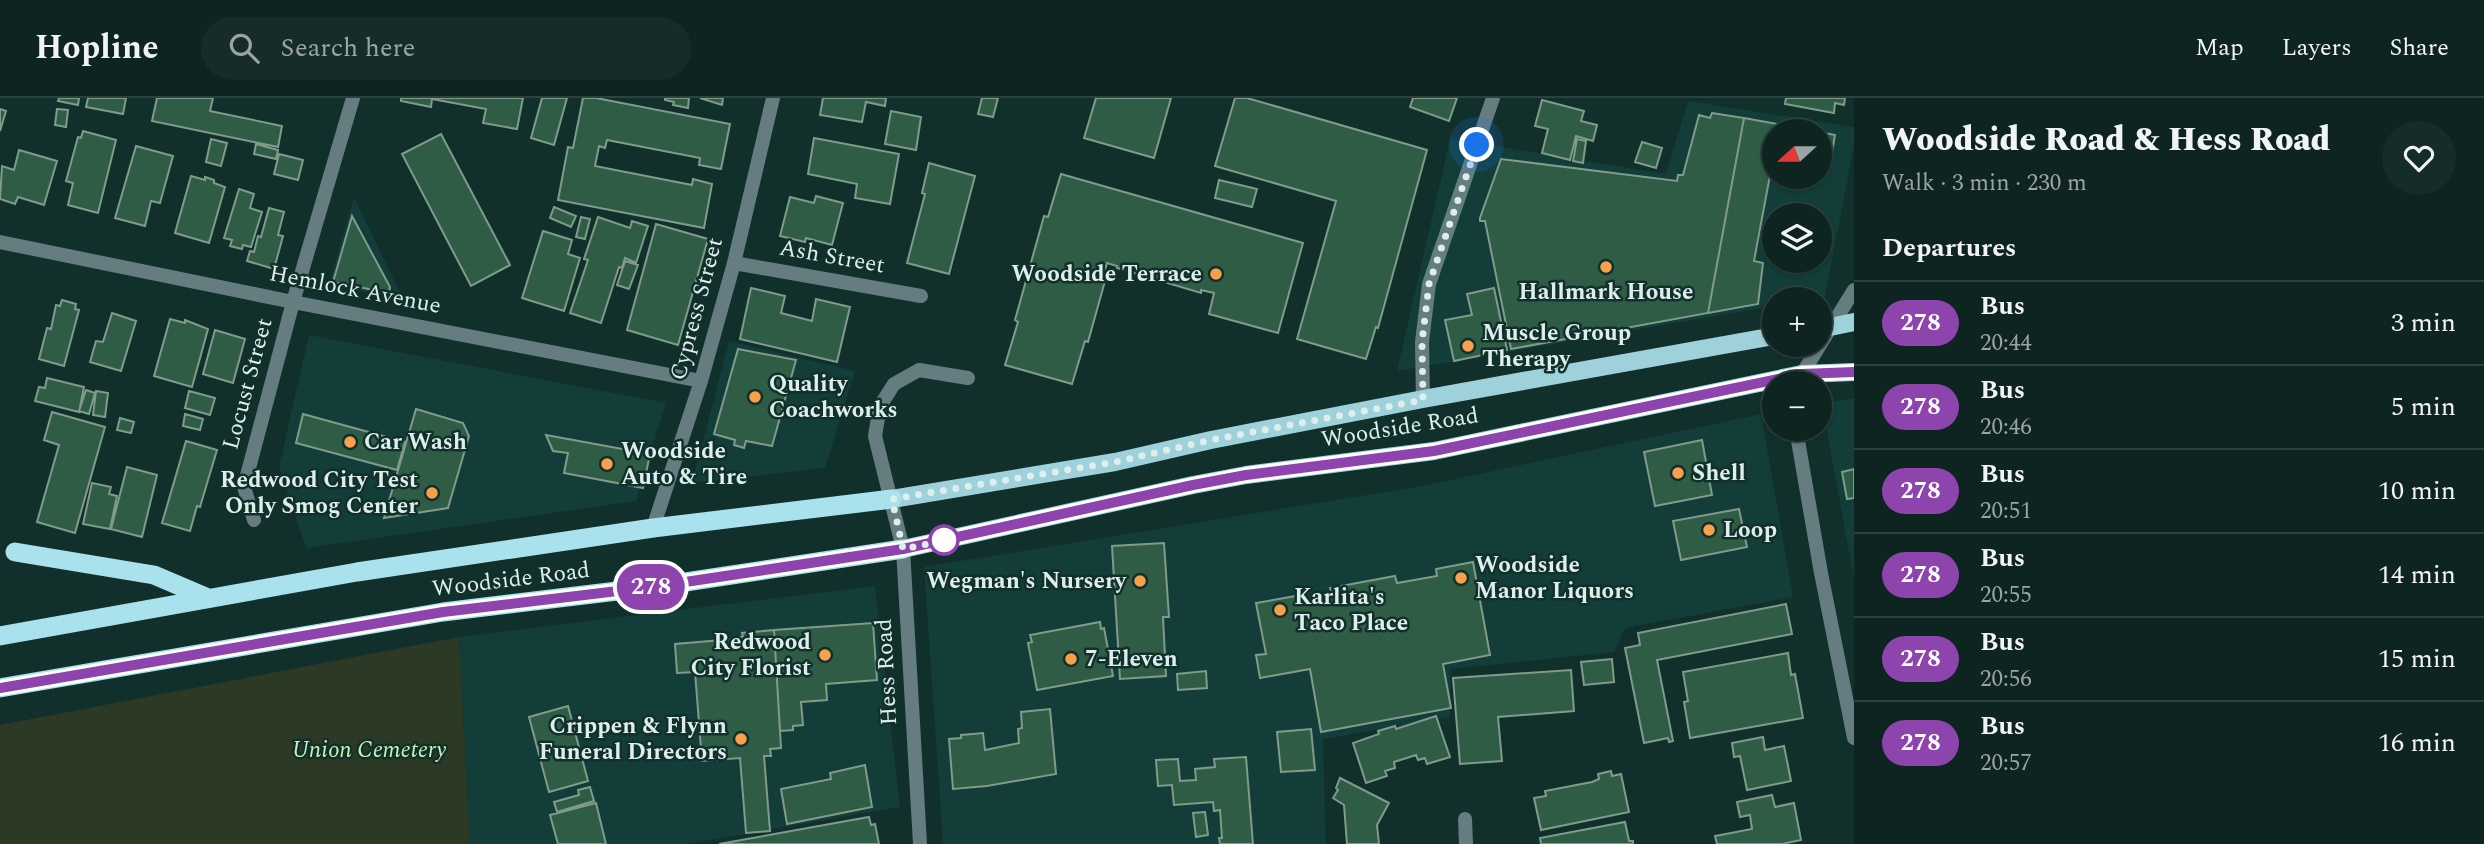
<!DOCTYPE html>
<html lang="en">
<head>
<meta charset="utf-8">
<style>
	:root { --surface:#0d2421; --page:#162c2a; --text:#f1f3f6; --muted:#9aa4a5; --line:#2d413f }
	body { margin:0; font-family:Spectral,serif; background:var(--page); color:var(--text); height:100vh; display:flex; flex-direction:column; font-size:26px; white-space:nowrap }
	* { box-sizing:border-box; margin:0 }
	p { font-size:23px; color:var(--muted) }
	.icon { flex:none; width:38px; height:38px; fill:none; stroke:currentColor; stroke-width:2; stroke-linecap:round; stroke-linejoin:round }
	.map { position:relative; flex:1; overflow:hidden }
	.sheet { display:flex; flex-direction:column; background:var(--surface); width:630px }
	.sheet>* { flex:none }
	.badge { padding:0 14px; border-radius:23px; font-size:24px; line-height:46px }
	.needle { width:46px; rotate:249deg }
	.fabs { position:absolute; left:1762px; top:21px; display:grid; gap:14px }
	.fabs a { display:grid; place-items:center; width:70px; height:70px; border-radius:50%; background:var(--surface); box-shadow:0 2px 5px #0004,0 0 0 2px var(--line); font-size:35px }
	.you { position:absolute; width:35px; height:35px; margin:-18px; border:5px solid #fff; border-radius:50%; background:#1a73e8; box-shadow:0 0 0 10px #1a73e833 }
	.map>.badge { position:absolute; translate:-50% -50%; box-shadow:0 0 0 4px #fff }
	h2 { padding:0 28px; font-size:26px; line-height:63px }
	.round { display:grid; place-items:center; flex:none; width:74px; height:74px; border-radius:37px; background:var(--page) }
	.summary { display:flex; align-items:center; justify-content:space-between; height:119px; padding:0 28px }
	h1 { font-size:33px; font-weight:800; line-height:52px }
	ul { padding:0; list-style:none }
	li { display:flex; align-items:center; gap:21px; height:84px; padding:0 28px; border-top:2px solid var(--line) }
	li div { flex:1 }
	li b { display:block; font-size:26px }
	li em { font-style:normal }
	li .badge { min-width:77px; font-weight:700; text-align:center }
	header { display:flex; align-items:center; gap:42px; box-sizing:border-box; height:98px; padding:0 35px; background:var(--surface); border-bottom:2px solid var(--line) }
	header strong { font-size:33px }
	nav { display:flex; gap:38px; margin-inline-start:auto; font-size:24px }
	.search { width:490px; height:63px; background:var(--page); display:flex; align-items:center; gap:18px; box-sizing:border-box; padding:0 24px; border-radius:38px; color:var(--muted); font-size:26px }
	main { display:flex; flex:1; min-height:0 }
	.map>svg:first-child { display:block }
	.built { fill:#123d38; fill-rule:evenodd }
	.green { fill:#2c3925 }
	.building { fill:#2f5c44; stroke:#809b8b; stroke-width:2 }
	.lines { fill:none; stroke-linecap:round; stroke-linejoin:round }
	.minor { stroke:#657d81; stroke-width:14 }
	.primary { stroke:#9ed1da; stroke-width:18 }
	.trunk { stroke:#a9e2ec; stroke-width:19 }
	.line-casing { stroke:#fff; stroke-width:16 }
	.line { stroke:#8e44ad; stroke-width:10 }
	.walk { stroke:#ddeeeb; stroke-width:7; stroke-dasharray:0 12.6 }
	.poi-dot { fill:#f9a04c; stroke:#11302c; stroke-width:2.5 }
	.stop-dot { fill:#fff; stroke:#8e44ad; stroke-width:3.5 }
	.labels { text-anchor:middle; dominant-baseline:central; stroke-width:5; stroke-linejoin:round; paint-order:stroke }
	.street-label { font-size:23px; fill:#ddeeeb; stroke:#11302c }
	.poi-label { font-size:23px; font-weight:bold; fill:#ddeeeb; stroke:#11302c; text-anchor:start }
	.park-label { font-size:23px; font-style:italic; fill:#c9f2b3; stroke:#11302c }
</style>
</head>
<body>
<header>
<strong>Hopline</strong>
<div class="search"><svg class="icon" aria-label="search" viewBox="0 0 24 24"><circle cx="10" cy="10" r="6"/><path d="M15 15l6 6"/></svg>Search here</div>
<nav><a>Map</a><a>Layers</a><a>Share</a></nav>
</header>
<main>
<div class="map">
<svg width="1854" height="746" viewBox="0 0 1854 746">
	<rect width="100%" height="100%" fill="#11302c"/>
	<path class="built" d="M1688,3L1854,29V47L1825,199L1774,201V208L1397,273L1450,41L1666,76ZM1774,33H1820V79H1774ZM1774,117H1820V163H1774Z
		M354,99L404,203L329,186Z
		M309,237L666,305L636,403L306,450L279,369Z
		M729,243L855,273L825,370L692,385Z
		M1854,300V481L1822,306Z
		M1761,316L1793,499L1625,530L1614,554L1451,571L1450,619L1323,641L1326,746H943L924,469L1422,388Z
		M875,488L900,709L688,746H470L459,539Z"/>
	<path class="green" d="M459,539L470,746H0V627Z"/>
	<path class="building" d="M59,0H79L78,7L58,3Z
		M88,0H126L123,16L86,9Z
		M157,0H213L210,13L282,28L278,49L152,23Z
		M401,0H523L517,31L483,25L486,11L432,1L431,9L401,3Z
		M542,0H567L554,47L531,40Z
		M583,0H596L730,26L721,71L699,67L700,60L607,42L605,50L599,48L595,68L692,87L693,81L712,86L704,130L558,102L568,49L573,50Z
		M665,0H689L688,10L673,7L674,4L665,2Z
		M700,0H723L722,7Z
		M823,0H886L885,8L866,4L862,24L820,17Z
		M982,0H998L993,19L978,16Z
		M1096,0H1171L1154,60L1084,40Z
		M1235,0H1247L1427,52L1378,230L1376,229L1366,261L1297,241L1336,103L1215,68Z
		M1413,0H1457L1449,23L1410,9Z
		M1786,0H1845L1844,7L1835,5L1834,15L1785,6Z
		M1542,2L1584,13L1581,23L1597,27L1593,43L1576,38L1570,62L1542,55L1548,31L1535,28Z
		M0,11L6,13L0,33Z
		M57,11L68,12L66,29L55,27Z
		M891,13L921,19L916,52L885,46Z
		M1712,15L1744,20L1708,215L1511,251L1485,123H1480V120L1501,61L1677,83L1678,77H1683L1699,17L1710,20Z
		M1744,20L1815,33H1774V71L1771,72L1754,163L1763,165L1758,206L1708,215Z
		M83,33L116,42L98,115L68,107L73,85L66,83L78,39L81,40Z
		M1820,34L1835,37L1830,66L1820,68Z
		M441,36L510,167L471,188L402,56Z
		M814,40L899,56L890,106L855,100L857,86L808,76Z
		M211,41L227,45L221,68L206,64Z
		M1577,41L1586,43L1583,65L1573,63Z
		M1642,44L1662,50L1656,70L1635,64Z
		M256,46L278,52L276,61L254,56Z
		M136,48L173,58L160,105L151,103L145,128L115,120Z
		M19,52L57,63L44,107L18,99L15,106L0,101L2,68L14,72Z
		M279,56L303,62L298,82L274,76Z
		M929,65L975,78L949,176L907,165L925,96L922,95Z
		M1061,76L1303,145L1278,235L1209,216L1214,195L1201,192V195L1117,170V168L1107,165L1102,182L1105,183L1088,244L1085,243L1072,286L1005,267L1018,224L1015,222L1044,118L1048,119Z
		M191,78L205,82V79L214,82V85L225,89L209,145L175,135Z
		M1219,82L1257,91L1252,109L1215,100Z
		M239,91L254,96L250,110L262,114L251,149L243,147L242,151L230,148L232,142L224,140Z
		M816,98L843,105L832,147L806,140L805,144L780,138L790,99L814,105Z
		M554,109L576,118L571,129L550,120Z
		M269,110L284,114L278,137L283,138L274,171L247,163L250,153L254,154L258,138L261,139Z
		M352,118L390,189L389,195L333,184Z
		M581,119L590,121L585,141L576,139Z
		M598,119L630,130L632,123L648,128L636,165L625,160L622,170L619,169L601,225L570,215L588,162L584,161Z
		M656,126L708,141L678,247L627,232Z
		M543,133L572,142L568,156L580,160L564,213L522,200Z
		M625,163L638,167L629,191L617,187Z
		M751,190L785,198L781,215L812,223L816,201L850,209L837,264L740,241Z
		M1494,190L1507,252L1454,263L1445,222L1472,217L1467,196Z
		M62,202L76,206L75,211L79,212L64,268L39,261L47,230L51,231L56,207L60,208Z
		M112,215L136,223L121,273L90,264L96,243L103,244Z
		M170,221L185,225V222L208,231L192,289L154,278Z
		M215,232L245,241L233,285L203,276Z
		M738,251L796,262L772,348L746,343L744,350L734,347L735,342L714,336Z
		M47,280L84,289L79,314L35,303L39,289L45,290Z
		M86,292L95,295L89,316L79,313Z
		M96,293L108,295L105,319L93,317Z
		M189,293L215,300L210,317L185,310Z
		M416,311L463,325L469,338L448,410L384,420Z
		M52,314L105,329L75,435L37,424L59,347L44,342Z
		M185,316L203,321L200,332L183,328Z
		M303,316L405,344L397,372L296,345Z
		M120,320L134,324L131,335L117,332Z
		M546,337L650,356L643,390L564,375L568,355L553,353Z
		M1702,342L1712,397L1655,408L1644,354Z
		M186,343L217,352L200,409L197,408L190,433L162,425Z
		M127,369L157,377L142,439L111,431Z
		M1854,371V400L1847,401L1842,374Z
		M92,385L111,389L109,396L117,398L110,431L83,426Z
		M1739,411L1747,449L1681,462L1673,423Z
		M1164,445L1169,519H1163L1166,578L1120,581L1112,448Z
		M1473,464L1490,557L1443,566L1451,610L1321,634L1310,571L1260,580L1256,557L1266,556L1256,505L1296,498L1297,505L1332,498L1330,490L1395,478L1397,485L1437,478L1436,471Z
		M1786,506L1792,536L1657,562L1673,643L1669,644L1668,640L1644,645L1625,550L1640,547L1638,535Z
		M1100,524L1101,531L1104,530L1113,578L1037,592L1028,545L1032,544L1030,537Z
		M873,525L877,582L826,586L827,602L801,604L803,627L793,628V632L780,633L774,532Z
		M774,532L781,650L770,651L771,658H764L770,733L746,735L740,660L702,663L695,574L677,575L675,546L734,541V539H743L742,535Z
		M1788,555L1791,577L1795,576L1803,620L1690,640L1684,604L1688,603L1683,574Z
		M1612,561L1614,584L1584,587L1581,564Z
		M1571,572L1574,613L1498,619L1502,663L1460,666L1453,580Z
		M1206,573L1207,590L1178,592L1177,576Z
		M568,608L588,683L549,694L529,619Z
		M1050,611L1056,676L987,688L953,691L949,641L961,640V637L983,635L985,652L1019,645L1018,631L1022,630L1021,614Z
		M1436,618L1450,659L1427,666L1425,660L1418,662L1416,657L1394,664L1395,670L1385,673L1387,678L1366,685L1353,645L1379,636L1378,633L1395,628L1396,631Z
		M1311,631L1315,672L1281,674L1277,634Z
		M1763,639L1765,652L1784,648L1791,683L1747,692L1740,658L1734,659L1732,645Z
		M1246,659L1253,746H1220L1219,740H1222L1220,712L1214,713L1213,704L1174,707L1172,687L1158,688L1156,662L1178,661L1180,683L1196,682L1195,671L1215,669L1214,661Z
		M865,667L872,709L787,726L781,691L831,681L830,675Z
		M1611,673L1612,678L1621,676L1629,714L1541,732L1534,700L1546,698L1545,693L1592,684L1599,681L1598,676Z
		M1340,680L1389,705L1377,727L1379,746H1347L1344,707L1333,700L1338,692L1336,690Z
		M590,689L594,703L557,714L554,704L579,697L578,692Z
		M1772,697L1775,709L1794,705L1801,742L1782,746H1717L1715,738L1752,731L1750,717L1740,719L1737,704Z
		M596,705L606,746H558L550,717Z
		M1205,714L1208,737L1196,739L1193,715Z
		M869,719L871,727L875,726L879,746H719Z
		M1625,724L1629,743H1633V746H1541L1540,740Z"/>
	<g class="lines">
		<path class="minor" d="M0,144L293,204L701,283
			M734,165L921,198
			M1800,284L1802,276L1854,192
			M1423,301L1422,244L1429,186L1493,0
			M1796,331L1821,475L1854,640
			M254,422L244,389L293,204L353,0
			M653,430L701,283L734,165L773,0
			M1465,721L1466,746
			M920,746L903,451L875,338L880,308L894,286L919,272L968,280"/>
		<path class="primary" d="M1820,231L1854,224
			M892,401L1115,364L1211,342L1423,301L1774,238
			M903,451L1193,387L1246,377L1434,353L1802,276L1854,274"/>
		<path class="trunk" d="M15,454L154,477L208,500
			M0,538L357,474L653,430L892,401
			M0,590L443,514L659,488L903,451"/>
	</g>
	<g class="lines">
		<g class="line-casing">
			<path id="line" d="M0,590L443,514L659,488L903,451L1193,387L1246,377L1434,353L1802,276L1854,274"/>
		</g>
		<use href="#line" class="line"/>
		<path class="walk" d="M944,442H947L903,451L892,401L1115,364L1211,342L1423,302L1422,244L1429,186L1477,47"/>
	</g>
	<g class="poi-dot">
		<circle cx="1606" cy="169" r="7"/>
		<circle cx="1216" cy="176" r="7"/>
		<circle cx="1468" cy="248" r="7"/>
		<circle cx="755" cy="299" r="7"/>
		<circle cx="350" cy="344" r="7"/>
		<circle cx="607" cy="366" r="7"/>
		<circle cx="1678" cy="375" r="7"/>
		<circle cx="432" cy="395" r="7"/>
		<circle cx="1709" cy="432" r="7"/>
		<circle cx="1461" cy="480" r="7"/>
		<circle cx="1140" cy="483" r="7"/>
		<circle cx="1280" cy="512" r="7"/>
		<circle cx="825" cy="557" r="7"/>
		<circle cx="1071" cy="561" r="7"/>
		<circle cx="741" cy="641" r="7"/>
	</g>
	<circle class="stop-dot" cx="944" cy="442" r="14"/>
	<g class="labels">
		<g class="street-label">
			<text transform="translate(832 159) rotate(10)">Ash Street</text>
			<text transform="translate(355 192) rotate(11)">Hemlock Avenue</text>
			<text transform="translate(697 211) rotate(-75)">Cypress Street</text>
			<text transform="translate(248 286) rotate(-75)">Locust Street</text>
			<text transform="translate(1400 330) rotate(-9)">Woodside Road</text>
			<text transform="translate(511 482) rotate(-7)">Woodside Road</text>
			<text transform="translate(887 574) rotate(-93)">Hess Road</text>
		</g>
		<g class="poi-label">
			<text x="1202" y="176" text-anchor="end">Woodside Terrace</text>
			<text x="1606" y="194" text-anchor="middle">Hallmark House</text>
			<text x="1482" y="235">Muscle Group<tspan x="1482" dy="26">Therapy</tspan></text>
			<text x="769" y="286">Quality<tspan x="769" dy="26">Coachworks</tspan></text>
			<text x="364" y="344">Car Wash</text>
			<text x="621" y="353">Woodside<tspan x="621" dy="26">Auto &amp; Tire</tspan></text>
			<text x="1692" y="375">Shell</text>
			<text x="418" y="382" text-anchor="end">Redwood City Test<tspan x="418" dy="26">Only Smog Center</tspan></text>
			<text x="1723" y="432">Loop</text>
			<text x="1475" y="467">Woodside<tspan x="1475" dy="26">Manor Liquors</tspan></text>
			<text x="1126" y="483" text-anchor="end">Wegman's Nursery</text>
			<text x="1294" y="499">Karlita's<tspan x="1294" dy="26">Taco Place</tspan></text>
			<text x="811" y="544" text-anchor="end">Redwood<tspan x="811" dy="26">City Florist</tspan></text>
			<text x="1085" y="561">7-Eleven</text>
			<text x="727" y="628" text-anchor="end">Crippen &amp; Flynn<tspan x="727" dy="26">Funeral Directors</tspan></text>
		</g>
		<g class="park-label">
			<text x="369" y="652">Union Cemetery</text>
		</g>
	</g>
</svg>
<div class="fabs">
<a><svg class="needle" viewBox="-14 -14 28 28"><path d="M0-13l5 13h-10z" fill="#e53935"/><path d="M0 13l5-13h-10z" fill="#9aa4a5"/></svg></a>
<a><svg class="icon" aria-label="layers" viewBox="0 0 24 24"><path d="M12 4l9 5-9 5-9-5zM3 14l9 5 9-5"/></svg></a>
<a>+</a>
<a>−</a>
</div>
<div class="you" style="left:1477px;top:47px"></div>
<b class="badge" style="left:651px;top:489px;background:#8e44ad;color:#fff">278</b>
</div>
<section class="sheet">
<div class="summary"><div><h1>Woodside Road &amp; Hess Road</h1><p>Walk · 3 min · 230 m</p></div><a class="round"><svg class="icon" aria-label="heart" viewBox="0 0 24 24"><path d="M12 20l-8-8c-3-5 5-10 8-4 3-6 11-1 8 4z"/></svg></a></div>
<h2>Departures</h2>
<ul>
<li><span class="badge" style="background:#8e44ad;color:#fff">278</span><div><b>Bus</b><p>20:44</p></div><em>3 min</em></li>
<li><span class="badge" style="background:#8e44ad;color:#fff">278</span><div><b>Bus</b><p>20:46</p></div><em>5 min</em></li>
<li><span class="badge" style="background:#8e44ad;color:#fff">278</span><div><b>Bus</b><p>20:51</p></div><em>10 min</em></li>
<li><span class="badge" style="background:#8e44ad;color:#fff">278</span><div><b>Bus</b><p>20:55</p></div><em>14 min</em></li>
<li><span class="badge" style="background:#8e44ad;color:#fff">278</span><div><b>Bus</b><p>20:56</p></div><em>15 min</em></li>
<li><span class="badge" style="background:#8e44ad;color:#fff">278</span><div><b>Bus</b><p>20:57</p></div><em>16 min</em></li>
</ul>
</section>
</main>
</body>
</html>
